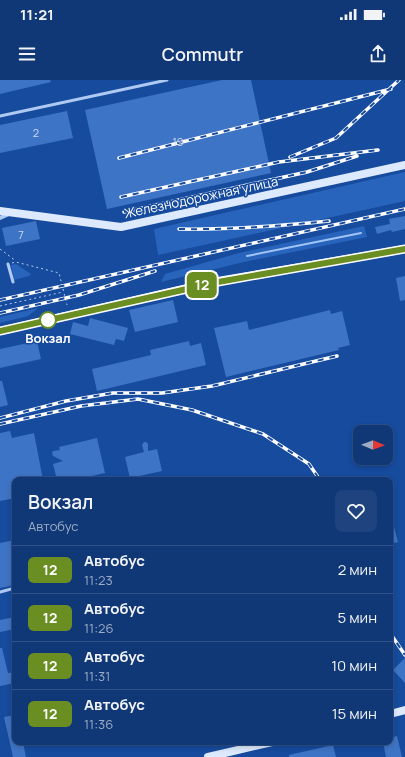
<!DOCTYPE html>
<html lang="ru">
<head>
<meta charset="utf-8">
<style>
	:root { --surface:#103876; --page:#1e437e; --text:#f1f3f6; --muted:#9cacc5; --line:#305288 }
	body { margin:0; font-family:Manrope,sans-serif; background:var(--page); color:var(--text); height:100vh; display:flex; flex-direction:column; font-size:15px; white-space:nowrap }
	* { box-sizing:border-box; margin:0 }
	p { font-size:13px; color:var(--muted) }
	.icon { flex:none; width:22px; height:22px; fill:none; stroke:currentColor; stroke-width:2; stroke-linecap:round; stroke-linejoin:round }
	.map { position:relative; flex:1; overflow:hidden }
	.sheet { position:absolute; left:12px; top:397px; width:381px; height:268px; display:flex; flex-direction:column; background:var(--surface); border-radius:8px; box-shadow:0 2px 6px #0003,0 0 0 1px var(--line) }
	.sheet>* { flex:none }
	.badge { padding:0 8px; border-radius:6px; font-size:14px; line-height:26px }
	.needle { width:26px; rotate:91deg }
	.controls { position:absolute; left:353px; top:345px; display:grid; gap:8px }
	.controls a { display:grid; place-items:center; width:40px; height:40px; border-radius:8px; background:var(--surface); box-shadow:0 2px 6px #0003,0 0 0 1px var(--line); font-size:20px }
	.map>.badge { position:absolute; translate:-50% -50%; box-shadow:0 0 0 2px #fff }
	.round { display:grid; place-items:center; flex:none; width:42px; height:42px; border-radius:8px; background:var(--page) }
	.overview { display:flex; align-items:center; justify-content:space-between; height:68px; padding:0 16px }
	h1 { font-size:19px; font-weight:600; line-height:30px }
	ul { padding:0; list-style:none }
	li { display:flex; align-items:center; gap:12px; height:48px; padding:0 16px; border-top:1px solid var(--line) }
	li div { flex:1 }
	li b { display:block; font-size:15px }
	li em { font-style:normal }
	li .badge { min-width:44px; font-weight:700; text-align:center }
	.status { display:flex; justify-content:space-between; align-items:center; height:28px; padding:0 20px; background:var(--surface); direction:ltr }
	.status svg { height:11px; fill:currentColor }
	header { display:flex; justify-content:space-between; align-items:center; height:52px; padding:0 16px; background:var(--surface); font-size:18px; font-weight:600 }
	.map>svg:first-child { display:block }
	.green { fill:#2964bc }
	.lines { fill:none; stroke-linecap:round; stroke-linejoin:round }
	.stream { stroke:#a0c4f6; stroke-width:2 }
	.building { fill:#3e74c5 }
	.path { stroke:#aecaf3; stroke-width:1; stroke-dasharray:2 3; stroke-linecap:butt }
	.lane { stroke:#aecaf3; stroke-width:3 }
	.street { stroke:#aecaf3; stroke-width:4 }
	.secondary { stroke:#ddeafd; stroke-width:8 }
	.rail-casing { stroke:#fff; stroke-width:3.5 }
	.rail { stroke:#164b9e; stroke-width:2; stroke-dasharray:6; stroke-linecap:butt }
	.line-casing { stroke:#fff; stroke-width:9 }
	.line { stroke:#6b8e23; stroke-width:6 }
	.stop-dot { fill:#fff; stroke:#6b8e23; stroke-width:2 }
	.labels { text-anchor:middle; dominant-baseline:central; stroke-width:3; stroke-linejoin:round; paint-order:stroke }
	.number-label { font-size:11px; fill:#cfdcf0 }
	.street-label { font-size:13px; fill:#fff; stroke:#164b9e }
	.stop-label { font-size:13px; font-weight:bold; fill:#fff; stroke:#164b9e }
</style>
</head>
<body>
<div class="status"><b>11:21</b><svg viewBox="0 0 49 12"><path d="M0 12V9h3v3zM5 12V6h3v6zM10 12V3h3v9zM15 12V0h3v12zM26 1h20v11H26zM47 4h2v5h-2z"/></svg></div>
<header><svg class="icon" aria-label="menu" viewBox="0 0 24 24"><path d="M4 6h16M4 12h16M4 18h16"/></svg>Commutr<svg class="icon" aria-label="share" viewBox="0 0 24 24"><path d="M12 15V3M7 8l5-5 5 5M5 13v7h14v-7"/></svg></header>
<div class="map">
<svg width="405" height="677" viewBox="0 0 405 677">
	<rect width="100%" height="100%" fill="#164b9e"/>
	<path class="green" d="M405,92V121L158,175L154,149Z
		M364,146L367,157L244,182L161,202L165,194L239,173Z
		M16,184L31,194L29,196L14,200L11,185Z
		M38,228L28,236L0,243V237Z"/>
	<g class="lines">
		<path class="stream" d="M247,176L361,153"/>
	</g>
	<path class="building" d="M0,0H50L51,2L0,14Z
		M222,0H251L271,93L107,129L85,30Z
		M67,31L73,58L0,73V45Z
		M405,136V149L392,152L391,150L377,154L375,147L390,144L389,139Z
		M36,141L40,159L6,166L2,148Z
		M405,196V220L400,221L396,198Z
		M173,220L178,242L135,252L129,230Z
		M330,230L331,234L342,231L350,265L338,268L339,270L226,297L214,248L247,241L249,250Z
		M90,238L128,248L124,261L116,259L114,265L70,254L73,242L88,246Z
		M37,261L41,279L0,288V269Z
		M189,261L190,266L201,263L206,285L97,311L92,289L151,275L150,270Z
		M0,301H2L8,325L0,327Z
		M10,351L12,358L34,353L43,400H15V412H14L15,418L0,421V353Z
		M97,358L105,393L74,400H57L53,384L63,381L53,376L52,373L53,371L60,370L59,367Z
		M144,362H146L148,364V371L157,369L162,391L130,398L125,377L144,372L142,365Z
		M390,439H392L398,462L390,464Z
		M15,460V505L0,508V463Z
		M15,537V549L0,552V540Z
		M0,568H2L8,593L15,592V603L0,606Z
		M405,578V603L393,590Z
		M15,635V662H23L26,677H13L4,637Z
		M397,656L402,677H386L383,662H390V658Z
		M333,665L336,677H289V675Z"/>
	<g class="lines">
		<path class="path" d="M0,169L16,181
			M12,183L16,182L59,193L67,225
			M0,226L63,212"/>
		<path class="lane" d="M0,36L167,0
			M8,184L13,202
			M0,512L15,508"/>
		<path class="street" d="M0,138L9,134"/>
		<path class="secondary" d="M0,131L121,147L405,85
			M0,251L218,201L405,169
			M390,634L405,630
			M208,677L272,662"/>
		<g class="rail-casing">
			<path id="rail" d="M290,77L336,58L399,0
				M119,78L391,9
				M121,117L279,82L378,70
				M124,132L307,92L357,76
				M179,149C230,150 279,146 329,141
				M0,220L405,129
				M0,233L79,215L155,191
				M0,338L66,321L113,313H162L212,306L337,276
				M0,344L81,326L138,319L192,330L263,354L309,384L320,400
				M390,553L405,575"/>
		</g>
		<use href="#rail" class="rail"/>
	</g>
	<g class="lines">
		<g class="line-casing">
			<path id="line" d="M0,251L218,202L405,169"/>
		</g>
		<use href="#line" class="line"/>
	</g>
	<circle class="stop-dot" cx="48" cy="240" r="8"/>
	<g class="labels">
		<g class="number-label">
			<text x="36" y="52">2</text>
			<text x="178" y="61">19</text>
			<text x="21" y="154">7</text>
		</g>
		<g class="street-label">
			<text transform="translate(201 117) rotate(-12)">Железнодорожная улица</text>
		</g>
		<g class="stop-label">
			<text x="48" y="258">Вокзал</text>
		</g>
	</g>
</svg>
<div class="controls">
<a><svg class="needle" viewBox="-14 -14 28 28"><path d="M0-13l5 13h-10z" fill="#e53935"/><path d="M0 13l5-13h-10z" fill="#9cacc5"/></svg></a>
</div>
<b class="badge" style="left:202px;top:205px;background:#6b8e23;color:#fff">12</b>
<section class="sheet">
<div class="overview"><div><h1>Вокзал</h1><p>Автобус</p></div><a class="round"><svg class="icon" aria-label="heart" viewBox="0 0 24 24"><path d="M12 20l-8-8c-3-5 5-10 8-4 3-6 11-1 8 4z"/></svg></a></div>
<ul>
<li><span class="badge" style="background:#6b8e23;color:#fff">12</span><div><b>Автобус</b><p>11:23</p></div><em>2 мин</em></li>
<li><span class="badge" style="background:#6b8e23;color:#fff">12</span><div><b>Автобус</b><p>11:26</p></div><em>5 мин</em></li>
<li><span class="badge" style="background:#6b8e23;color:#fff">12</span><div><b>Автобус</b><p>11:31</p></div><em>10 мин</em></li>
<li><span class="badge" style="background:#6b8e23;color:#fff">12</span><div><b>Автобус</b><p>11:36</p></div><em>15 мин</em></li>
</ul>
</section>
</div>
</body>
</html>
